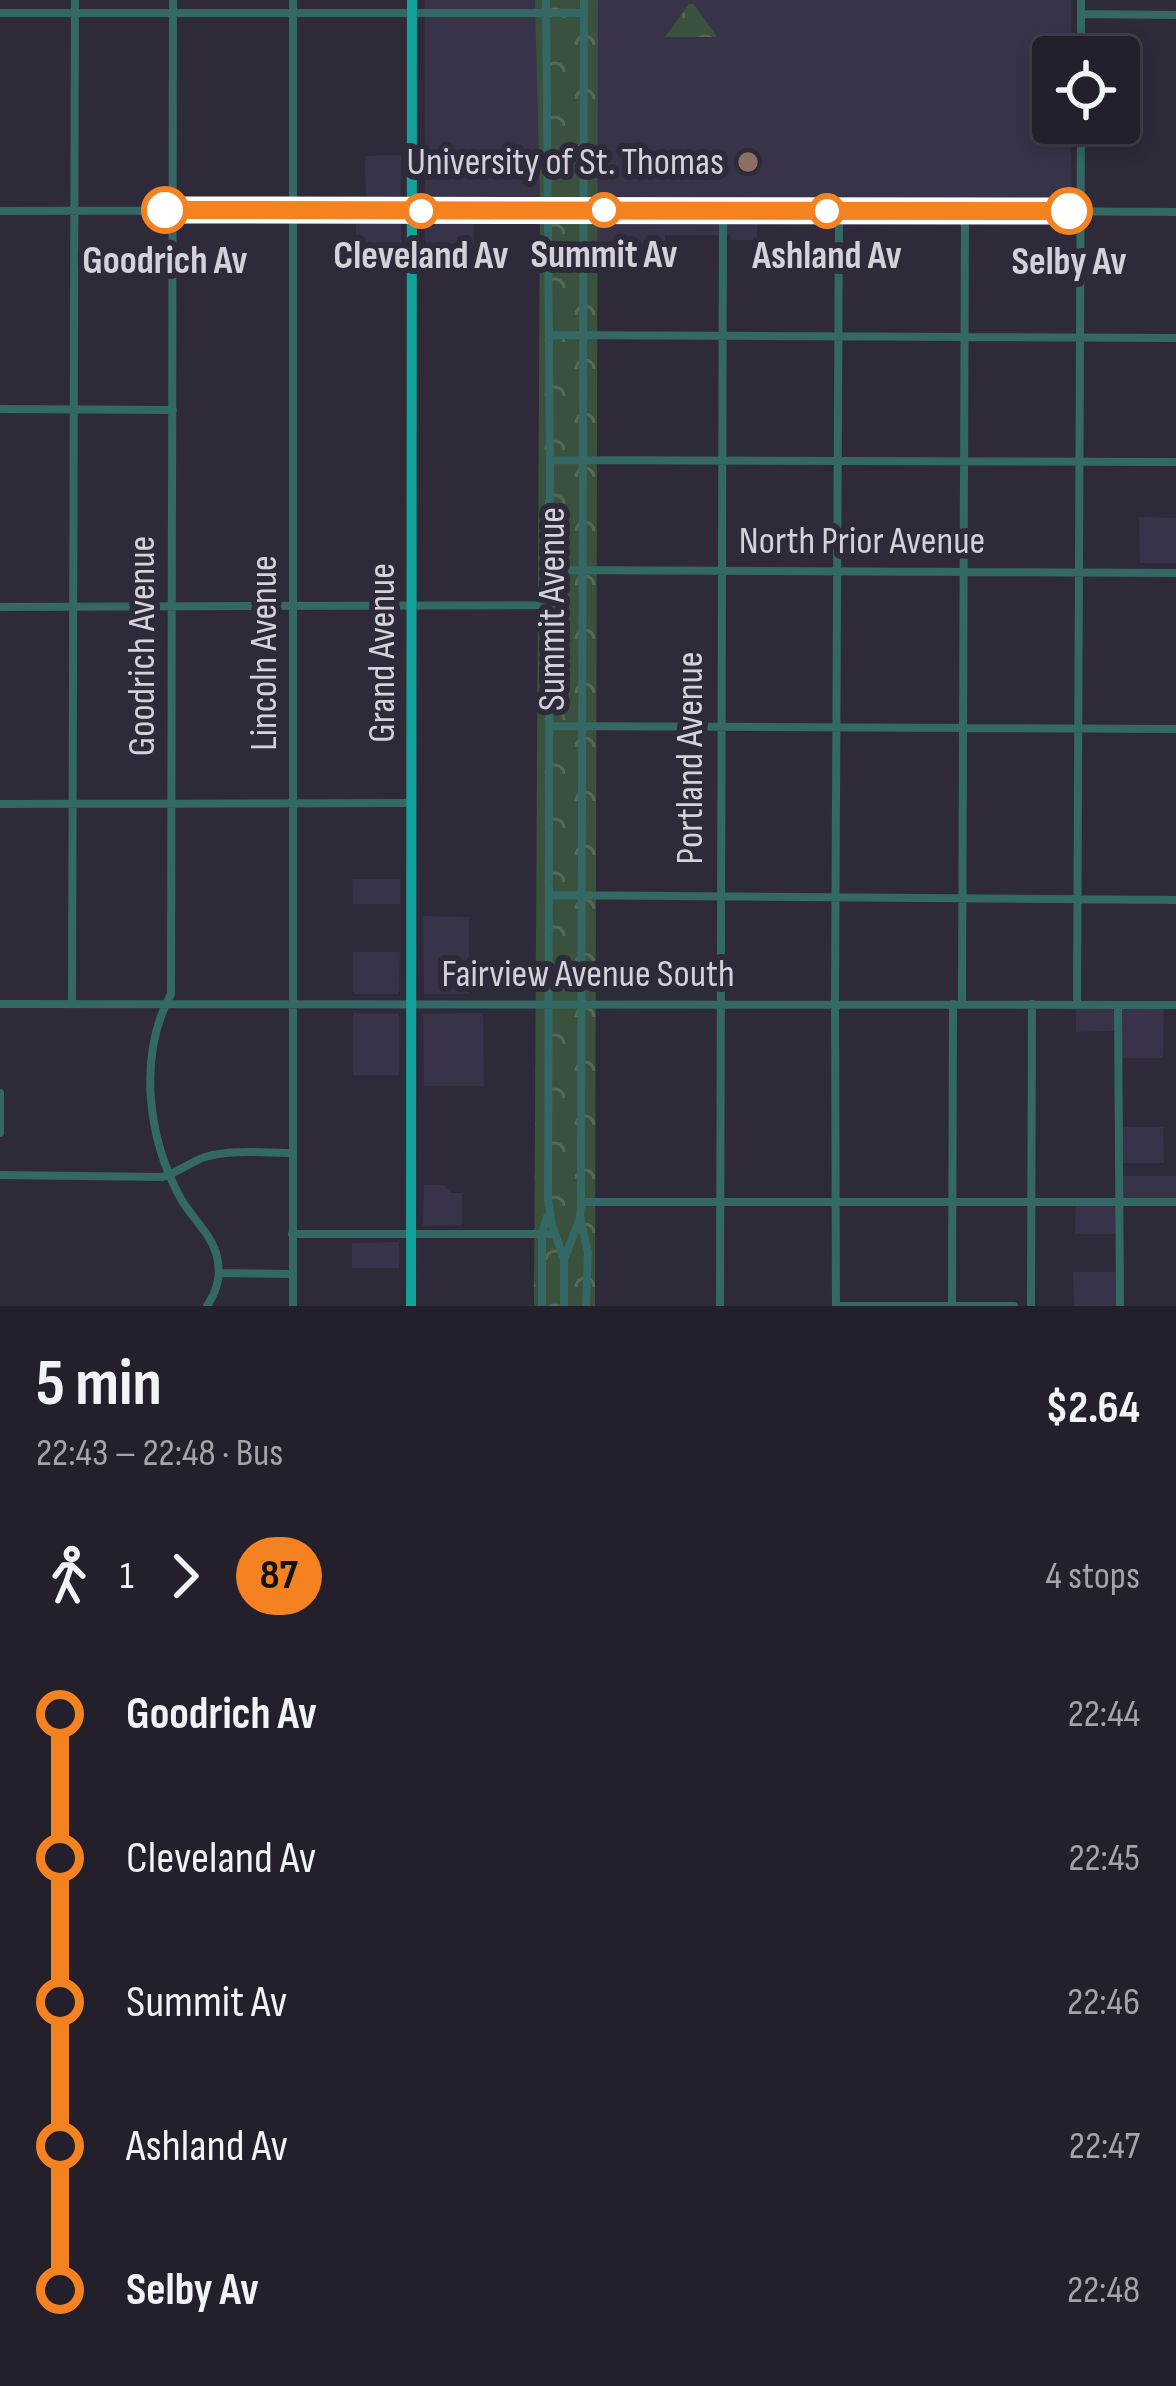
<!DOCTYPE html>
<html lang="en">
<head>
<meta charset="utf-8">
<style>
	:root { --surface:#23202c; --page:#2f2d38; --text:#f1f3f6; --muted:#a3a3a9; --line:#403e48 }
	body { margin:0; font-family:"Sofia Sans Condensed",sans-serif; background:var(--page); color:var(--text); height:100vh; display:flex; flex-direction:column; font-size:45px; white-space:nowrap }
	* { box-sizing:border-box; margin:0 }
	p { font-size:39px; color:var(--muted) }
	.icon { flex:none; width:66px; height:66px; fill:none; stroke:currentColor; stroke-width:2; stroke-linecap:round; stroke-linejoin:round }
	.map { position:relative; height:1306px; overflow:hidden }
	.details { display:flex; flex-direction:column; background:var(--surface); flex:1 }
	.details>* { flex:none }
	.badge { padding:0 24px; border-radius:39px; font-size:42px; line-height:78px }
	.buttons { position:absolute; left:1032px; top:36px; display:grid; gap:24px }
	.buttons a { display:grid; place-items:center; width:108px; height:108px; border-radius:12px; background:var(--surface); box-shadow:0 6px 18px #0003,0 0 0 3px var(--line); font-size:60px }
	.map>.badge { position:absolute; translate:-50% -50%; box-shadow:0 0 0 6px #fff }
	.legs { display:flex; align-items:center; gap:18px; height:132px; padding:0 36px; font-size:39px }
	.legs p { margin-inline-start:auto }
	.overview { display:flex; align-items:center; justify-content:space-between; height:204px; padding:0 36px }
	h1 { font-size:66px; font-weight:700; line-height:90px }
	ul { padding:0 36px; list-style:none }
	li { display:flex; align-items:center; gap:42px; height:144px; font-size:45px }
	li i { display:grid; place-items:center; width:18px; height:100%; margin:0 15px; background:currentColor }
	li i::after { content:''; width:30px; height:30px; margin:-15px; border:9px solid; border-radius:50%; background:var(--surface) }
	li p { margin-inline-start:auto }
	li:first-child i { background:linear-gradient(#0000 50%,currentColor 0) }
	li:last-child i { background:linear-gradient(currentColor 50%,#0000 0) }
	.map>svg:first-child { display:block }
	.built { fill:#393349 }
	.park { fill:url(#park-crowns) }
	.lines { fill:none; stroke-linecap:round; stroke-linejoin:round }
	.minor { stroke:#336864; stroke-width:8 }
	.major { stroke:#12a299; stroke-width:10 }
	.line-1-casing { stroke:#fff; stroke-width:27 }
	.line-1 { stroke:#f58220; stroke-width:18 }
	.education-dot { fill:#8d6e63; stroke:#2f2a3a; stroke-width:4.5 }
	.stop-1-dot { fill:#fff; stroke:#f58220; stroke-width:6 }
	.labels { text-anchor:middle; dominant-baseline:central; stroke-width:12; stroke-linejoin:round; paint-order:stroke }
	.poi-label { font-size:39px; fill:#d4d1db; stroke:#2f2a3a; text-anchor:end }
	.stop-label { font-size:39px; font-weight:bold; fill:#d4d1db; stroke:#2f2a3a }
	.street-label { font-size:39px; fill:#d4d1db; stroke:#2f2a3a }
</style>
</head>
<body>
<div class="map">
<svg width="1176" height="1306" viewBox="0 0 1176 1306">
	<defs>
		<pattern id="park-crowns" width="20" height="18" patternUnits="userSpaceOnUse" patternTransform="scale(3)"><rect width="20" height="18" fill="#39513d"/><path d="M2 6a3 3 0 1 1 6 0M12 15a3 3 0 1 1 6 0" fill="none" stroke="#556958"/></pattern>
	</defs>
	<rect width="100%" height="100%" fill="#2f2a3a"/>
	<path class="built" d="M425,0H1071V57H1053V123H1071L1072,202L758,201L757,240H731L730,235H665L664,270H598L597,200H425Z
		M401,155V200H366L365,156Z
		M356,220H401V253H356Z
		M425,220H474V247H425Z
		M1139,517L1176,518V563H1140Z
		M352,879H400V904H353Z
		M423,916L469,917V994H424Z
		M353,952H400L399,994H353Z
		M1076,1004H1164L1163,1058H1116V1031L1076,1032Z
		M353,1013L399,1014V1075H353Z
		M483,1013L484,1086H424L423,1014Z
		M1118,1127H1163L1164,1163H1119Z
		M1119,1176H1176V1201L1119,1202V1234H1075L1076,1202H1118Z
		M424,1185H443L451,1193H462V1225L423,1226Z
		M399,1242V1268H352V1243Z
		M1073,1272H1121V1306H1074Z"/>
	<path class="park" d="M535,0H598L595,1306H534L540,200Z
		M689,4H694L717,37H665Z"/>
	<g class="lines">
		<path class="minor" d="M173,0L171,994C137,1057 148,1139 181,1199C192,1218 210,1233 216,1253C222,1273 218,1289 207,1306
			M546,0L550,460L548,1199L552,1225L564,1259
			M1081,0V57
			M0,13H584
			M1081,14L1176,15
			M0,211L649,209L1176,212
			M549,335L1176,338
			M0,409L173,410
			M550,460L1176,462
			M548,570L1176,573
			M0,607L548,605
			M549,726L1176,729
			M0,804L411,803
			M549,895L1176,900
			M0,1004L1176,1005
			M72,1004L75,0
			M962,1004L965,211
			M1077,1004L1081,123
			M1118,1005L1120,1306
			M0,1093V1133
			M0,1175L162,1177C178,1173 190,1162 205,1157C232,1149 264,1153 292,1153
			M581,1202H1176
			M580,1218L588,1252L586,1306
			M292,1234H554
			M220,1273L293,1274
			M293,1306V0
			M542,1306V1234L547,1217
			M564,1306V1260L580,1218L581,1202L584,0
			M720,1306L723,211
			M836,1306L835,997L839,211
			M836,1306H949
			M952,1306L953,1004
			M956,1306H1014
			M1031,1306L1032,1004"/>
		<path class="major" d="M411,1306L412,0"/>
	</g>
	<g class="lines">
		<g class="line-1-casing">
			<path id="line-1" d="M165,210L1069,211"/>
		</g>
		<use href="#line-1" class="line-1"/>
	</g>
	<circle class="education-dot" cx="748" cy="162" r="12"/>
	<g class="stop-1-dot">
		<circle cx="165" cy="210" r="21"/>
		<circle cx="604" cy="210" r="15"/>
		<circle cx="421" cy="211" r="15"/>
		<circle cx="827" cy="211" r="15"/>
		<circle cx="1069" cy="211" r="21"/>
	</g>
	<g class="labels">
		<g class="poi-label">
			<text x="724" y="162">University of St. Thomas</text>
		</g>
		<g class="stop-label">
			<text x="604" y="255">Summit Av</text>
			<text x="421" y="256">Cleveland Av</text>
			<text x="827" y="256">Ashland Av</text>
			<text x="165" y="261">Goodrich Av</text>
			<text x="1069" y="262">Selby Av</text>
		</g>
		<g class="street-label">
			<text x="862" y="541">North Prior Avenue</text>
			<text transform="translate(552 609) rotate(-90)">Summit Avenue</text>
			<text transform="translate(142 646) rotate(-90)">Goodrich Avenue</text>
			<text transform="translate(264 653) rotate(-90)">Lincoln Avenue</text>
			<text transform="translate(382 653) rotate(-90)">Grand Avenue</text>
			<text transform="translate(690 758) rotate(-90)">Portland Avenue</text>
			<text x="588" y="974">Fairview Avenue South</text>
		</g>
	</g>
</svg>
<div class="buttons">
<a><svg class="icon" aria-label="locate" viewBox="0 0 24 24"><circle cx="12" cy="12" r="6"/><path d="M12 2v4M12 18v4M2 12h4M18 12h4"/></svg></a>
</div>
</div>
<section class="details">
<div class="overview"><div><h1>5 min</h1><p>22:43 – 22:48 · Bus</p></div><b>$2.64</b></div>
<div class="legs"><svg class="icon" aria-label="walk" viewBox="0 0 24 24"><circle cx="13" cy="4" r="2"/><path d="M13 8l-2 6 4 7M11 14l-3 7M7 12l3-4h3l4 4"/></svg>1<svg class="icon" aria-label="forward" viewBox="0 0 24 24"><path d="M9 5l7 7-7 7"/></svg><b class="badge" style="background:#f58220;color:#111">87</b><p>4 stops</p></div>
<ul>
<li><i style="color:#f58220"></i><b>Goodrich Av</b><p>22:44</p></li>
<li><i style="color:#f58220"></i><span>Cleveland Av</span><p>22:45</p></li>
<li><i style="color:#f58220"></i><span>Summit Av</span><p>22:46</p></li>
<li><i style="color:#f58220"></i><span>Ashland Av</span><p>22:47</p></li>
<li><i style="color:#f58220"></i><b>Selby Av</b><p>22:48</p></li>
</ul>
</section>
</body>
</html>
